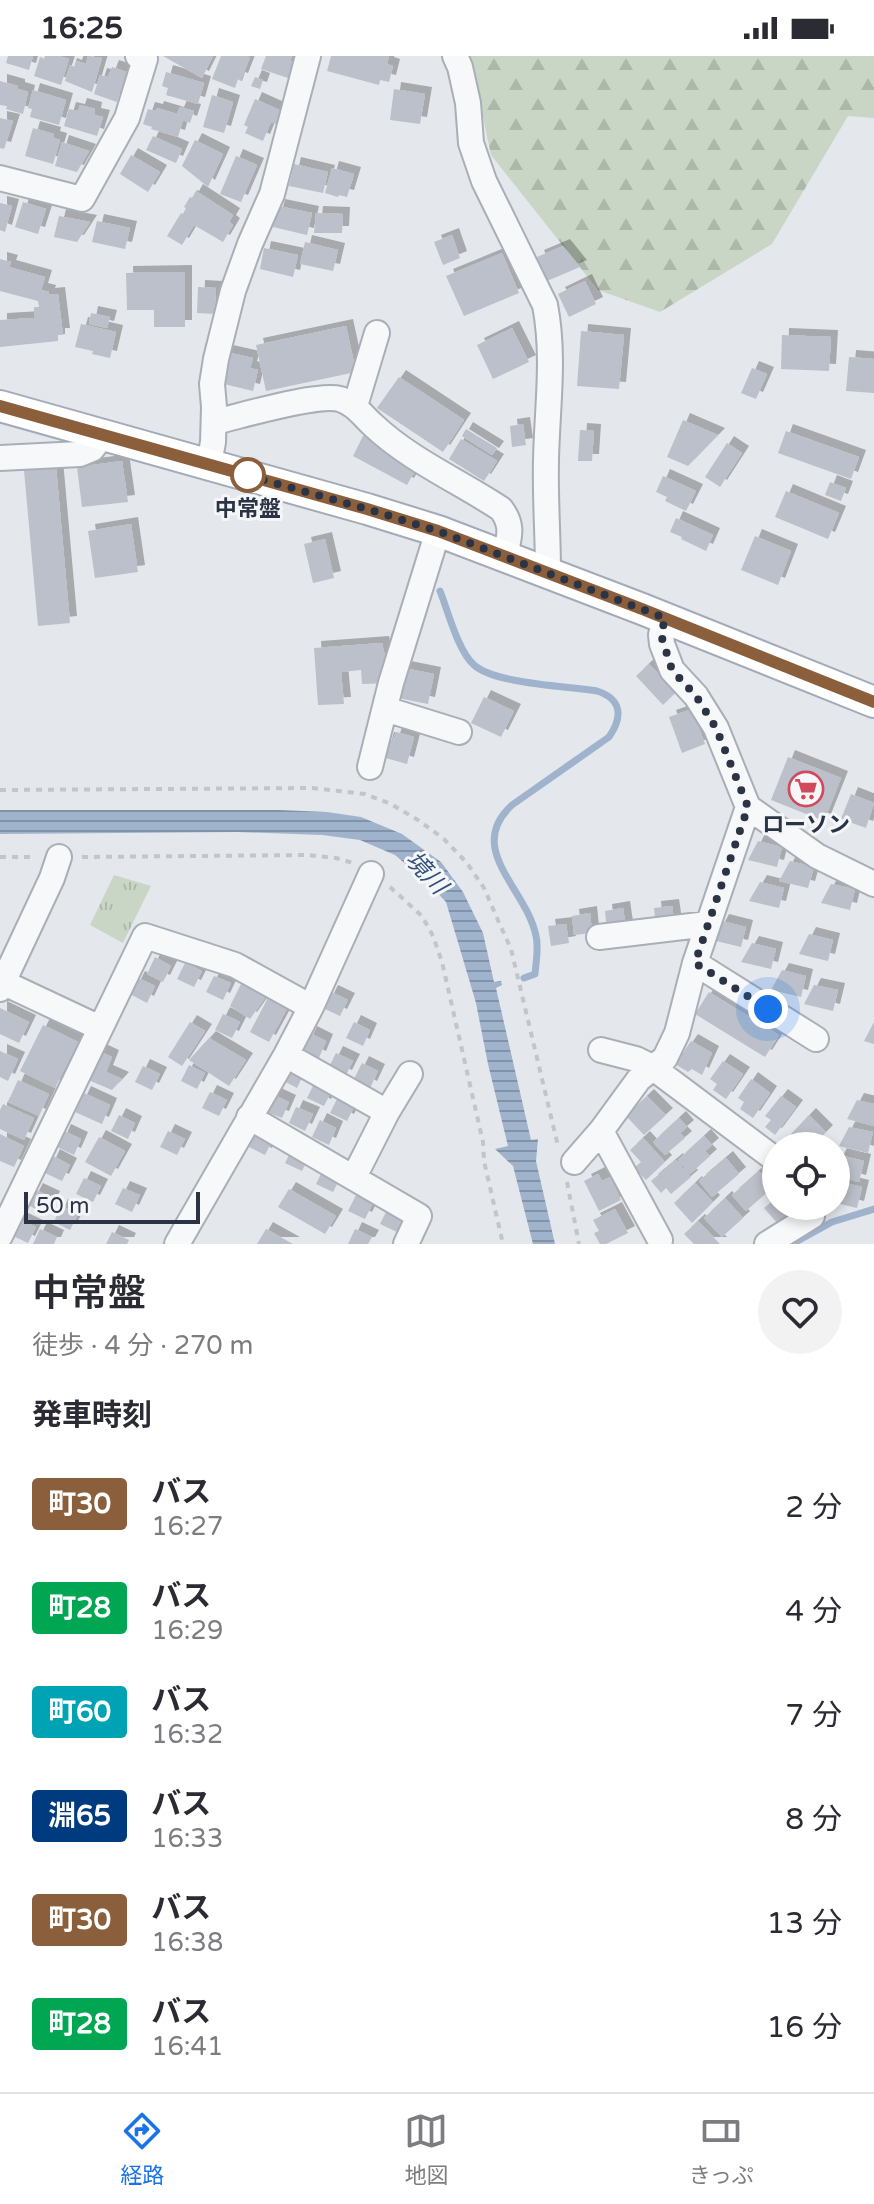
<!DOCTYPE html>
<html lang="ja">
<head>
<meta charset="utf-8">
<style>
	:root { --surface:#fff; --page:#f2f2f3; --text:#2b2b33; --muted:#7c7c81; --line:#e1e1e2; --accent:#1a73e8 }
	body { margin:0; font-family:"Varela Round","Noto Sans JP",sans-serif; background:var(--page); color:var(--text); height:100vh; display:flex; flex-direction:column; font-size:30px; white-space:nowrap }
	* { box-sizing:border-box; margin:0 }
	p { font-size:26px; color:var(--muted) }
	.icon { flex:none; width:44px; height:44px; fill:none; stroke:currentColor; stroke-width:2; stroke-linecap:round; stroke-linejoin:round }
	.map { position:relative; height:1188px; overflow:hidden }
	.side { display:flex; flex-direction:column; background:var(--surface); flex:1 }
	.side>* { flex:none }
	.badge { padding:0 16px; border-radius:6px; font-size:28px; line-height:52px }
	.fabs { position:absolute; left:762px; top:1076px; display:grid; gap:16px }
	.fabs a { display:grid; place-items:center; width:88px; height:88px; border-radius:50%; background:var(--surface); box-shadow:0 4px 12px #0003; font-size:40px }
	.scale { position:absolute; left:24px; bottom:20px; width:176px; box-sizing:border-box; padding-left:8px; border:4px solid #2b3445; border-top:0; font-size:22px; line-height:28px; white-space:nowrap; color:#2b3445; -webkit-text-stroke:6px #f4f6f9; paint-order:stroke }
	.you { position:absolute; width:40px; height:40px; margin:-20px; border:6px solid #fff; border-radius:50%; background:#1a73e8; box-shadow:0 0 0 12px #1a73e833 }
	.map>.badge { position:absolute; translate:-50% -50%; box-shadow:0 0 0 4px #fff }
	h2 { padding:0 32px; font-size:30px; line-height:72px }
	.round { display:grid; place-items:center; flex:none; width:84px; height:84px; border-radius:42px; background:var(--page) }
	.head { display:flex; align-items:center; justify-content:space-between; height:136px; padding:0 32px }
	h1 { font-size:38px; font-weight:600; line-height:60px }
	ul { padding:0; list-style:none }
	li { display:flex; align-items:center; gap:24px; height:104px; padding:0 32px }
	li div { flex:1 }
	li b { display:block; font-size:30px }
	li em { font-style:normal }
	li .badge { min-width:88px; font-weight:700; text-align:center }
	.status { display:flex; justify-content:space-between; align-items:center; height:56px; padding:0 40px; background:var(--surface); direction:ltr }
	.status svg { height:22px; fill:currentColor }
	.dock { display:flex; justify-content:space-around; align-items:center; height:112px; border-top:2px solid var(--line); background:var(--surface); font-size:22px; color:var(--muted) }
	.dock a { display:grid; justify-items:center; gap:4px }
	.dock .on { color:var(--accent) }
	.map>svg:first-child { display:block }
	.grass { fill:url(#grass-tufts) }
	.forest { fill:url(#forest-firs) }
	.water { fill:url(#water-rules) }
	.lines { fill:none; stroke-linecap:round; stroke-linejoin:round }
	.stream { stroke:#9fb4cc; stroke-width:7 }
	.building { fill:#bbc0ca; filter:url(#shadow) }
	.minor-casing { stroke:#a9aeb7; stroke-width:28 }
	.major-casing { stroke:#a3abb8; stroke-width:34 }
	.path { stroke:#c2c5cb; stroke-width:4; stroke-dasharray:6 6; stroke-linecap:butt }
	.minor { stroke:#f7f8fa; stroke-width:24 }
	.major { stroke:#fff; stroke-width:30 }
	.line-casing { stroke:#fff; stroke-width:18 }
	.line { stroke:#8b5e3c; stroke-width:12 }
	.walk { stroke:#2b3445; stroke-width:8; stroke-dasharray:0 14.4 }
	.stop-dot { fill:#fff; stroke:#8b5e3c; stroke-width:4 }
	.labels { text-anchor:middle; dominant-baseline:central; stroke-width:6; stroke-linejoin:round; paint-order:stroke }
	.stop-label { font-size:22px; font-weight:bold; fill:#2b3445; stroke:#f4f6f9 }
	.poi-label { font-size:22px; font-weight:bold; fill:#2b3445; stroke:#f4f6f9 }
	.water-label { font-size:24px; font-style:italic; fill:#34527a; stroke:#f4f6f9 }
</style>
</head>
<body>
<div class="status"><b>16:25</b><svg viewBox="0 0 49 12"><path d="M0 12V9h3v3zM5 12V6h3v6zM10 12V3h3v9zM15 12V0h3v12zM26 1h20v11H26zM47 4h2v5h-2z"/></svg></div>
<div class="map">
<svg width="874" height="1188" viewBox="0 0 874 1188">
	<defs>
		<pattern id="grass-tufts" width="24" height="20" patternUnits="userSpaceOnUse" patternTransform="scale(2)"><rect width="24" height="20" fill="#c9d6c5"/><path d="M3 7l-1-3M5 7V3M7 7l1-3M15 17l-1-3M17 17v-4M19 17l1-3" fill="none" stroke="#adb8ab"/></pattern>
		<pattern id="forest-firs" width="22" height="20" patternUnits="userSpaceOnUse" patternTransform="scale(2)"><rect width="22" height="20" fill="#c9d6c5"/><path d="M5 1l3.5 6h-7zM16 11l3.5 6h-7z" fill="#adb8ab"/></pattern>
		<pattern id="water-rules" width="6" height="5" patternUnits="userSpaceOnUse" patternTransform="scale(2)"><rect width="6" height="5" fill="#9fb4cc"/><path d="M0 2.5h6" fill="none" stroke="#8293a7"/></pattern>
		<filter id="shadow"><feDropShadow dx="7" dy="-7" stdDeviation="0" flood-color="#0004"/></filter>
	</defs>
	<rect width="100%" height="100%" fill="#e4e7ec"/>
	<path class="grass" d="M114,819L151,830L123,887L90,869Z"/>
	<path class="forest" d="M470,0H874V62L848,60L772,188L660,256L598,234L491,99Z"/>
	<path class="water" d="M0,754H279L327,756L361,761L402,778L441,806L463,836L483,877L494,926L501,925L502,929L496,932L531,1084L538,1083L536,1105L555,1188H533L513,1110L495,1093L508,1090L488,1008L476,947L446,846L429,828L395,799L360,784L322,779L237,776L0,778Z"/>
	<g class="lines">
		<path class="stream" d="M440,535C448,555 458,595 474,609C495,628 567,630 597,635C622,643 623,661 609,681L512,749C464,793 527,833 536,880C539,892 536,905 535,918L524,922
			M792,1188L832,1166L874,1153"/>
	</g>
	<path class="building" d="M8,0H33L29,14L6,7Z
		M46,0H59L69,3L61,29L34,20L40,1L45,3Z
		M88,0L102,2L92,36L65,25L70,9L75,11L77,5L86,8Z
		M163,0H213L202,22Z
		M221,0L250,1L241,24L238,23L235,32L212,23Z
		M266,0H292L290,5L293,6L288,22L261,13Z
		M331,0H389L387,8L393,10L389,26L380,24L379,29L327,15Z
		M112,11L127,16L117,46L94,38L100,19L108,21Z
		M166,16L204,27L198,48L166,39L168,32L162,30Z
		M255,21L263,24L260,33L251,30Z
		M0,25L18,30V33L28,36L23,58L6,53L7,50L0,49Z
		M394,33L425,38L420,68L390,64Z
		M33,34L66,44L59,69L30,61L32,53L28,52Z
		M212,39L233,46L224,77L203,71Z
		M255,43L284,56L278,69L271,66L263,85L245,77L248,71L244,69Z
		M80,49L95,53L94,59L103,61L97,80L64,70L69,53L78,55Z
		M180,51L194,55L190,67L183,64L178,81L151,73L152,71L143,68L148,53L156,55L157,52L177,58Z
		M0,62L13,65L4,93L0,92Z
		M33,72L54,78L53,82L60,84L53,108L25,100Z
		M153,80L182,93L176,107L146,94Z
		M195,84L223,98L208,131L182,110Z
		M62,86L89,95L77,116L55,110Z
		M131,99L160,116L148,136L120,118Z
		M236,100L257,109L241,146L220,138Z
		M294,108L328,116L323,137L289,130Z
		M332,112L354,118L347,141L339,139L338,141L325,137Z
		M196,135L233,159L229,166L233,169L223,186L194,169L182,189L167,180L181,157L183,158L186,152L184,151L190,141L192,142Z
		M23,146L46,153L38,178L15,171Z
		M0,147L12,150L5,176L0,174Z
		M278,150L312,157L307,179L273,171Z
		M316,157L343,158L342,177H314Z
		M59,160L90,166L77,186L54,181Z
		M97,165L130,172L125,193L92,186Z
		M452,179L460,202L443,209L434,186Z
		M305,186L338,194L333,215L300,208Z
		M563,190L580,211L547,225L537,201Z
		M264,192L298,199L293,221L260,213Z
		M502,197L519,237L464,260L446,220Z
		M0,203L11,206L9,211L45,221L41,234L49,236L48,239L58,238L63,279H58V285L0,291V264L34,262V251H39L38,245L0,235Z
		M185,216V271H154V254H127L126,217Z
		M585,225L596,248L569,261L558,238Z
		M198,231L216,232L215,258L197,257Z
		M91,257L110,261L107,272L89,268Z
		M81,268L116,276L110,302L92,298L93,295L75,291Z
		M346,270L356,316L266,335L256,289Z
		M512,272L529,306L493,323L477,289Z
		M581,275L624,279L619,333L577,330Z
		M782,279L831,281L829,315L781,313Z
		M226,296L253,302L250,312L258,314L253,335L224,328L227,317L221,316Z
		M849,301L874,303V337L846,335Z
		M752,312L767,318L756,343L741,337Z
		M399,321L464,364L443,396L377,352Z
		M683,364L718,379L688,410L667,401Z
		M523,368L526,389L512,391L510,370Z
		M466,373L497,392L492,399L462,380Z
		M580,374L594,375L592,405H578Z
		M786,375L859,401L851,423L778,397Z
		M364,378L382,387L380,391L417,411L407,429L353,400Z
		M461,383L497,405L484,425L449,403Z
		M727,387L742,397L720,431L705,421Z
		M122,405L128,446L82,451L77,411Z
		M56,411L70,567L38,570L24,414Z
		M663,420L696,435L686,455L665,445L667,441L656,436Z
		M830,426L846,432L841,445L825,439Z
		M786,435L839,457L828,483L775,461Z
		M676,462L713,479L706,495L681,483L682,481L670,476Z
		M131,468L138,516L95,522L88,475Z
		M755,480L791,495L778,529L741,514Z
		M325,483L334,522L313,527L304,488Z
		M382,587L391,627L362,628L361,614L341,616L344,648L318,649L314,592Z
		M649,608L676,636L663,649L636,620Z
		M404,612L434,618L428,648L398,642Z
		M484,641L514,655L501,681L471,667Z
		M692,653L705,688L682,697L669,661Z
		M396,676L414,681L407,708L382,701L387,683L393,684Z
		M788,701L841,722L824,765L771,744Z
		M851,738L874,747L866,772L841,763Z
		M758,785L782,791L777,811L748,804Z
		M790,805L814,811L808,832L779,825Z
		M760,826L784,832L779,852L749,845Z
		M831,828L855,833L850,854L821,847Z
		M672,850L675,870L656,872L654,852Z
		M623,852L626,872L607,874L605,855Z
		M590,857L592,877L574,879L572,860Z
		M722,865L746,871L741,891L712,884Z
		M566,868L569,887L551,890L548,870Z
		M809,878L833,884L828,905L799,898Z
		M752,887L776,893L771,913L741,906Z
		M155,901L171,910L163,926L147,918Z
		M185,907L202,915L194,931L177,923Z
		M782,914L806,920L801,941L771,934Z
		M214,920L231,927L223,944L206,936Z
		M138,922L155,930L147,947L130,938Z
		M243,924L270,935L250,963L230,950Z
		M814,929L838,934L833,955L804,948Z
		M331,936L348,944L340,960L323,952Z
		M709,936L779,979L765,1001L695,958Z
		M270,938L289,949L269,986L250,976Z
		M0,952L29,966L19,987L0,978Z
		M223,958L240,966L232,982L215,974Z
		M190,966L205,975L182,1010L168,1001Z
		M354,966L370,974L363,990L346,982Z
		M874,966V988L864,985Z
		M43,969L78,986L55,1032L20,1015Z
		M310,977L326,985L319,1002L302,994Z
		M209,982L246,1004L229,1030L189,1004Z
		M691,985L712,997L702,1019L692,1013L688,1016L675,1008Z
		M0,995L18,1003L8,1025L0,1021Z
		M99,995L112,1001L106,1016L122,1023L112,1034L86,1023Z
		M336,997L353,1005L345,1021L328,1013Z
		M723,1005L743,1018L726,1043L713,1034L717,1028L710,1023Z
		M288,1007L305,1015L297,1032L280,1023Z
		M362,1007L378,1015L370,1032L354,1023Z
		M189,1009L205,1017L197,1033L181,1025Z
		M143,1010L160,1018L152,1034L135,1026Z
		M751,1023L770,1037L753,1062L740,1053L744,1046L738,1042Z
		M18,1024L49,1038L39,1060L8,1046Z
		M315,1026L332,1034L324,1050L307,1042Z
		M210,1036L227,1044L219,1060L202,1052Z
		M84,1037L110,1049L102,1068L75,1056Z
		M272,1038L289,1046L282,1062L264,1055Z
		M647,1040L666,1059L644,1079L626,1060Z
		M781,1040L796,1051L775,1079L765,1071L771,1064L765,1060Z
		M338,1041L355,1049L347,1065L330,1057Z
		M857,1044L874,1048V1070L847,1063Z
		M3,1048L34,1062L24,1084L0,1073V1054Z
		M296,1051L313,1058L305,1075L289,1067Z
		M119,1059L135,1067L128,1083L111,1075Z
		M809,1059L826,1076L812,1090H804L791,1078Z
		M679,1062L687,1071L680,1077L685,1082L665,1099L653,1086Z
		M320,1064L336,1072L329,1089L312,1081Z
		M849,1071L873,1076L868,1097L839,1090Z
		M64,1075L81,1083L74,1099L57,1091Z
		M168,1075L185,1083L177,1099L160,1091Z
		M256,1075L273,1083L265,1099L249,1091Z
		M0,1078L24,1090L14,1111L0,1105Z
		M704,1080L712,1089L705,1095L710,1100L690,1118L678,1104Z
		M99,1081L125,1095L111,1120L85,1106Z
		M643,1082L665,1106L646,1124L634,1112L641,1106L630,1094Z
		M293,1091L310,1099L302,1115L285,1107Z
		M840,1099L864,1105L859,1126L836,1120V1107Z
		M53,1100L70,1109L62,1125L45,1117Z
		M726,1102L739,1118L712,1141L699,1125Z
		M676,1104L691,1121L671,1138L666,1132L661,1137L651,1125Z
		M324,1112L341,1120L333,1136L316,1128Z
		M759,1115L773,1131L746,1155L732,1139Z
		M598,1118L602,1125L610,1121L621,1144L599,1155L584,1125Z
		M84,1122L101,1130L93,1146L76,1138Z
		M838,1125L862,1131L857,1152L836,1147Z
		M695,1127L713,1146L692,1167L674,1147Z
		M123,1132L140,1139L132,1156L115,1148Z
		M289,1133L336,1160L325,1178L278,1151Z
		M36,1134L53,1142L45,1158L28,1149Z
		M356,1139L373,1147L365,1163L348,1155Z
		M725,1142L743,1162L722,1181L704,1162Z
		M776,1142V1150H798L778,1168L764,1152Z
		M61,1150L78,1158L70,1174L54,1166Z
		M388,1152L405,1160L397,1176L380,1168Z
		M615,1153L628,1177L606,1188H600L594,1177L599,1175L593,1164Z
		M19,1163L36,1171L28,1187L11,1179Z
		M698,1165L720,1188H694L684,1178Z
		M40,1173L57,1181L54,1188H33Z
		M266,1173L293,1188H257Z
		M355,1173L372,1181L368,1188H348Z
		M112,1176L129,1184L127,1188H106Z"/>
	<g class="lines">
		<g class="minor-casing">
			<path id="minor" d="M455,0L460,11L468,47L471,87L484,125L545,249C555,301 547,352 546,404C545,441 548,479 548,516
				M0,122L82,143L127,62L145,3L138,0
				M355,350L377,277
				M214,366C241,360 317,337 340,343C355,348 362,359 373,369C410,404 459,425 501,453C514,470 509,481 505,500
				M0,402L80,398L92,393L103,379
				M209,408L213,386L214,351L212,328L216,303L233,235L250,188L272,138L308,0
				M665,562L661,579L662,588L672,614L696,640L716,672L748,751L817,800L874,828
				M385,653L459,676
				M370,711L391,627L438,475
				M599,881L708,868
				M695,907L816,983
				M0,925L100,972
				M0,933L52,822L59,801
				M601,994L636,1003L652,1011L776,1104
				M286,999L387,1056
				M249,1061L419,1160L406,1188
				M601,1075L660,1184
				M574,1106L601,1075L639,1023L665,1002L677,977L695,907L748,751
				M354,1121L387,1056L410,1018
				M0,1180L145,880L235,909L311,951
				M177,1188L286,999L311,951L371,818
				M767,1188L812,1160L813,1150"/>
		</g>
		<g class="major-casing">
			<path id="major" d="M0,350L367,453L438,475L642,553L874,646"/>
		</g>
		<path class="path" d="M0,734L312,732L365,738L391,748L418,764L444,783L467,807L484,832L497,862L511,893L558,1090
			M0,801H34
			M82,801L307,799L336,802L353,807
			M390,831L422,860L433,880L442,906L483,1086L484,1105L503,1188
			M567,1126L579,1188"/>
		<use href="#minor" class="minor"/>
		<use href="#major" class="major"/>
	</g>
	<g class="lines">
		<g class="line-casing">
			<path id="line" d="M0,350L367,453L438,475L642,553L874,646"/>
		</g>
		<use href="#line" class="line"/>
		<path class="walk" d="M248,419L235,416L367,453L438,475L665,562L661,579L672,614L696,640L716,672L748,751L695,907L768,953"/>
	</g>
	<defs>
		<g id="supermarket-ring" transform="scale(1.8)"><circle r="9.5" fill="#f4f6f9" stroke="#d1495b" stroke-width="1.5"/><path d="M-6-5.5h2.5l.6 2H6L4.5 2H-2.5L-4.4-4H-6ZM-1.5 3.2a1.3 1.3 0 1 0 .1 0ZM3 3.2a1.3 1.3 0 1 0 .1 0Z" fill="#d1495b"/></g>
	</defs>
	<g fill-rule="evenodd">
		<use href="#supermarket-ring" x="806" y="733"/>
	</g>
	<circle class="stop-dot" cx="248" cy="419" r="16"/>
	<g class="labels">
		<g class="stop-label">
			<text x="248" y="453">中常盤</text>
		</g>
		<g class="poi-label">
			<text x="806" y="769">ローソン</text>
		</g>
		<g class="water-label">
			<text transform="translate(426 817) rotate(47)">境川</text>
		</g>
	</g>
</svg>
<div class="fabs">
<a><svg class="icon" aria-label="locate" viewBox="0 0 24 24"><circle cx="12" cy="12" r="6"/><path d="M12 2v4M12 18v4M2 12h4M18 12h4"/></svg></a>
</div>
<div class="scale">50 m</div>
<div class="you" style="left:768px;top:953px"></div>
</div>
<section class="side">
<div class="head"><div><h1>中常盤</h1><p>徒歩 · 4 分 · 270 m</p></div><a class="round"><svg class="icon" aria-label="heart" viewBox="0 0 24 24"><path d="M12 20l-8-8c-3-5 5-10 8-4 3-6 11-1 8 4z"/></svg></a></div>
<h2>発車時刻</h2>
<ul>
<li><span class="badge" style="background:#8b5e3c;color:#fff">町30</span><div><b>バス</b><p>16:27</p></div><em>2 分</em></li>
<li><span class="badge" style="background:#00a651;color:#fff">町28</span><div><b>バス</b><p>16:29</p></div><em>4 分</em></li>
<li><span class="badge" style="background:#00a3b4;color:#fff">町60</span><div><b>バス</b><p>16:32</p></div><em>7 分</em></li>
<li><span class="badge" style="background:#003b80;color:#fff">淵65</span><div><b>バス</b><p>16:33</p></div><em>8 分</em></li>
<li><span class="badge" style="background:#8b5e3c;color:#fff">町30</span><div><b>バス</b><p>16:38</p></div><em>13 分</em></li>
<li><span class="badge" style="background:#00a651;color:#fff">町28</span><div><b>バス</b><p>16:41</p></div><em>16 分</em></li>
</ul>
</section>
<nav class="dock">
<a class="on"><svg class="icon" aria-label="directions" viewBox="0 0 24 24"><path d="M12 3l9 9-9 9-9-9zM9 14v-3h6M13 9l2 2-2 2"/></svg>経路</a>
<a><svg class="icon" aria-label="map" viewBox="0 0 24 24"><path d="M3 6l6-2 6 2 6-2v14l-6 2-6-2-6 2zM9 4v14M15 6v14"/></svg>地図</a>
<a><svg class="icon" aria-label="tickets" viewBox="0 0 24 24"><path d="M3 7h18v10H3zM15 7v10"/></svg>きっぷ</a>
</nav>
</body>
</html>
